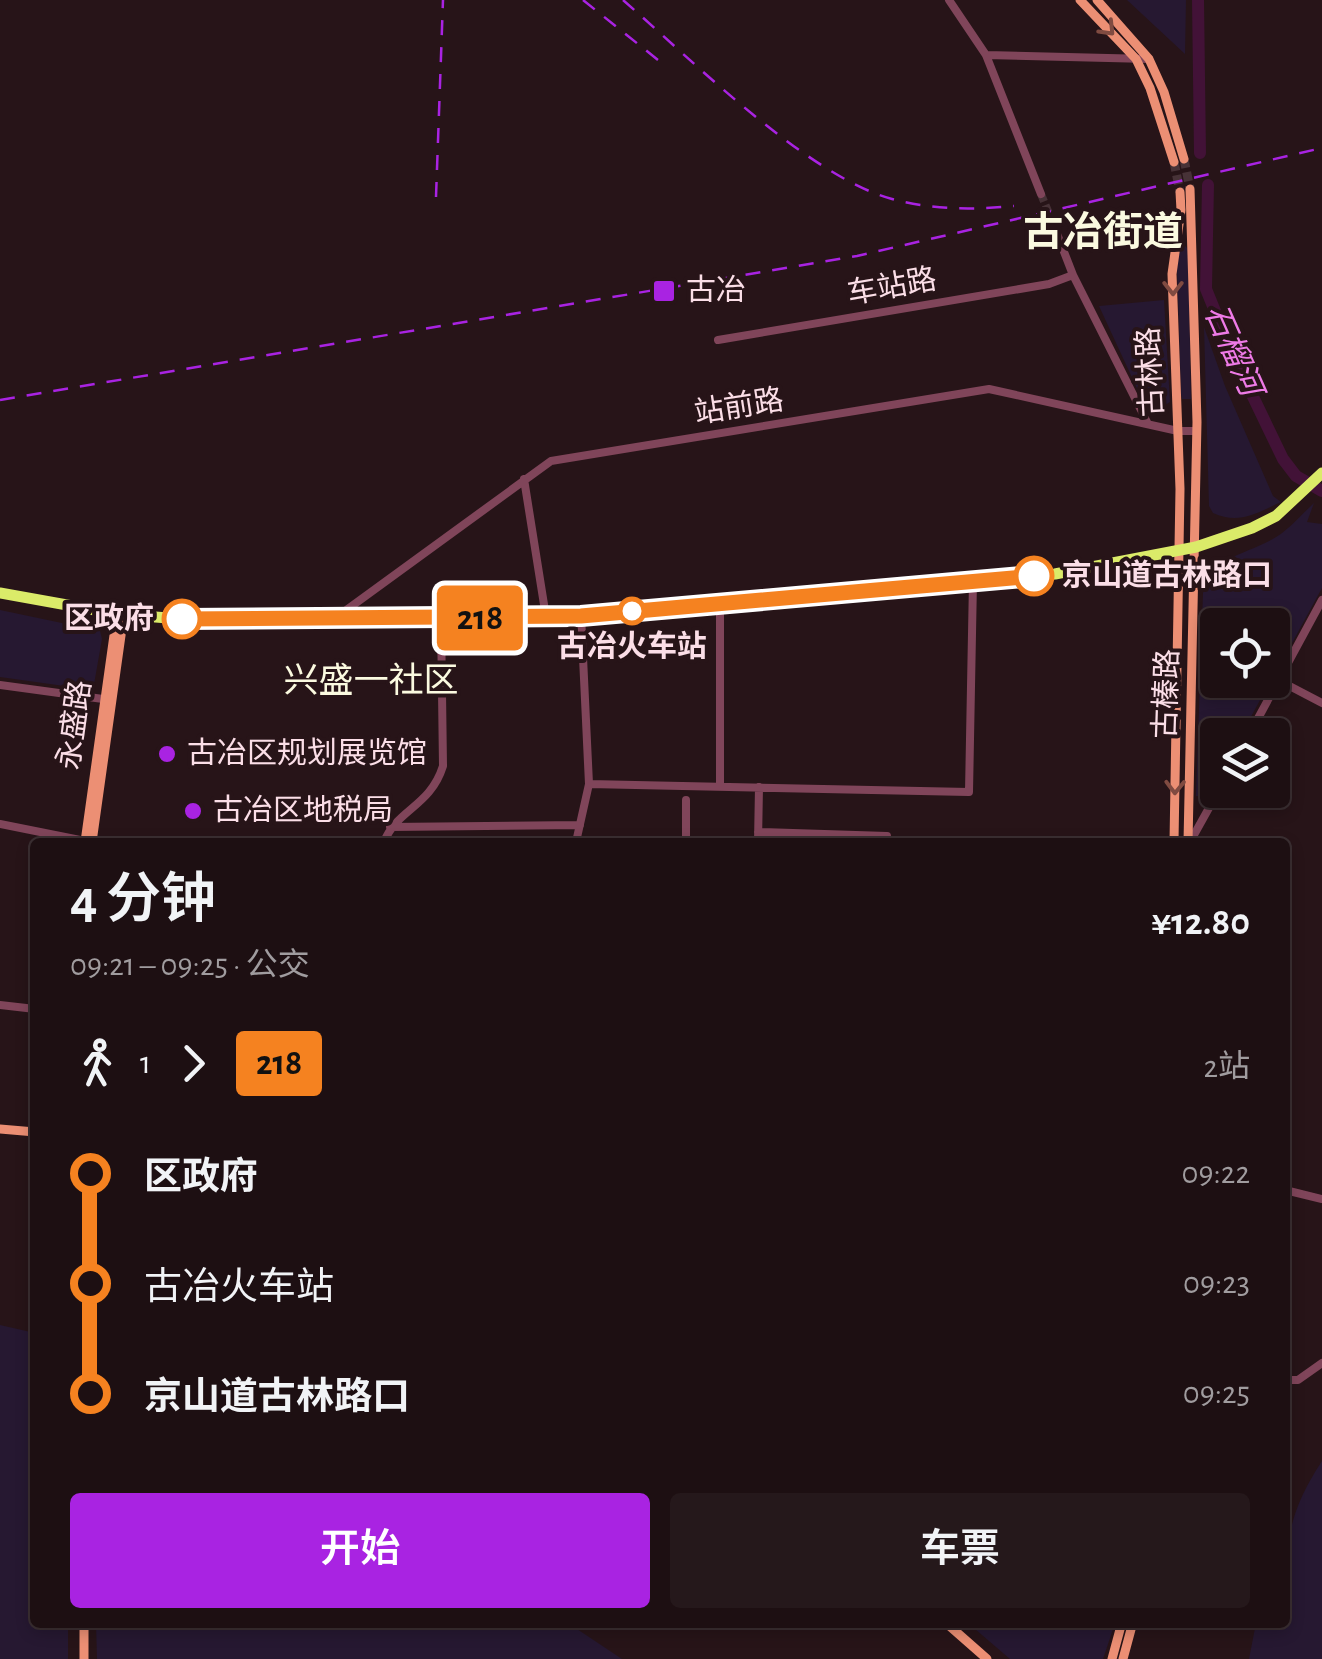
<!DOCTYPE html>
<html lang="zh">
<head>
<meta charset="utf-8">
<style>
	:root { --surface:#1d0f12; --page:#25181b; --text:#f1f3f6; --muted:#a09c9f; --line:#3b2f32; --accent:#a923e2 }
	body { margin:0; font-family:"Alegreya Sans","Noto Sans SC",sans-serif; background:var(--page); color:var(--text); height:100vh; display:flex; flex-direction:column; font-size:38px; white-space:nowrap }
	* { box-sizing:border-box; margin:0 }
	p { font-size:32px; color:var(--muted) }
	.icon { flex:none; width:55px; height:55px; fill:none; stroke:currentColor; stroke-width:2; stroke-linecap:round; stroke-linejoin:round }
	.map { position:relative; flex:1; overflow:hidden }
	.panel { position:absolute; left:30px; top:838px; width:1260px; height:790px; display:flex; flex-direction:column; background:var(--surface); border-radius:10px; box-shadow:0 5px 15px #0003,0 0 0 2px var(--line) }
	.panel>* { flex:none }
	.badge { padding:0 20px; border-radius:8px; font-size:35px; line-height:65px }
	.controls { position:absolute; left:1200px; top:608px; display:grid; gap:20px }
	.controls a { display:grid; place-items:center; width:90px; height:90px; border-radius:10px; background:var(--surface); box-shadow:0 5px 15px #0003,0 0 0 2px var(--line); font-size:50px }
	.map>.badge { position:absolute; translate:-50% -50%; box-shadow:0 0 0 5px #fff }
	.legs { display:flex; align-items:center; gap:15px; height:110px; padding:0 40px; font-size:32px }
	.legs p { margin-inline-start:auto }
	.headline { display:flex; align-items:center; justify-content:space-between; height:170px; padding:0 40px }
	h1 { font-size:55px; font-weight:600; line-height:75px }
	.action { display:flex; gap:20px; margin-top:auto; padding:20px 40px }
	.action a { flex:1; height:115px; border-radius:10px; background:var(--accent); color:#fff; font-size:40px; font-weight:600; line-height:115px; text-align:center }
	.action a+a { background:var(--page); color:var(--text) }
	ul { padding:0 40px; list-style:none }
	li { display:flex; align-items:center; gap:35px; height:110px; font-size:38px }
	li i { display:grid; place-items:center; width:15px; height:100%; margin:0 12px; background:currentColor }
	li i::after { content:''; width:25px; height:25px; margin:-12px; border:8px solid; border-radius:50%; background:var(--surface) }
	li p { margin-inline-start:auto }
	li:first-child i { background:linear-gradient(#0000 50%,currentColor 0) }
	li:last-child i { background:linear-gradient(currentColor 50%,#0000 0) }
	.map>svg:first-child { display:block }
	.green { fill:#261831 }
	.lines { fill:none; stroke-linecap:round; stroke-linejoin:round }
	.river { stroke:#421237; stroke-width:12 }
	.minor-tunnel { stroke:#473237; stroke-width:8; stroke-dasharray:8 4; stroke-linecap:butt }
	.major-tunnel { stroke:#473237; stroke-width:9; stroke-dasharray:9 4.5; stroke-linecap:butt }
	.minor { stroke:#80455a; stroke-width:8 }
	.major { stroke:#ec8f74; stroke-width:9 }
	.highway { stroke:#dbeb69; stroke-width:11 }
	.rail { stroke:#a923e2; stroke-width:2.5; stroke-dasharray:15 12; stroke-linecap:butt }
	.oneway { stroke:#804b41 }
	.line-1-casing { stroke:#fff; stroke-width:22 }
	.line-1 { stroke:#f58220; stroke-width:15 }
	.poi-dot { fill:#a923e2; stroke:#271418; stroke-width:4 }
	.stop-1-dot { fill:#fff; stroke:#f58220; stroke-width:5 }
	.labels { text-anchor:middle; dominant-baseline:central; stroke-width:8; stroke-linejoin:round; paint-order:stroke }
	.street-label { font-size:30px; fill:#fbdee7; stroke:#271418 }
	.poi-label { font-size:30px; fill:#fbdee7; stroke:#271418; text-anchor:start }
	.stop-label { font-size:30px; font-weight:bold; fill:#fbdee7; stroke:#271418; text-anchor:start }
	.water-label { font-size:32px; font-style:italic; fill:#ed7ae6; stroke:#271418 }
	.quarter-label { font-size:35px; fill:#fbfae0; stroke:#271418 }
	.district-label { font-size:40px; font-weight:bold; fill:#fbfae0; stroke:#271418 }
</style>
</head>
<body>
<div class="map">
<svg width="1322" height="1659" viewBox="0 0 1322 1659">
	<rect width="100%" height="100%" fill="#271418"/>
	<path class="green" d="M1127,0H1186L1185,54Z
		M1184,245L1188,249L1191,399H1182L1181,394L1177,268L1180,248Z
		M1164,300L1170,402L1162,407L1141,397L1099,306Z
		M1204,327L1225,386L1273,496L1281,502C1257,513 1239,525 1213,513L1209,506Z
		M1314,503L1307,522L1322,524V588L1273,678L1272,625H1218V680H1271L1241,735H1218L1217,778L1207,796H1196L1203,593C1217,555 1239,557 1271,540C1287,532 1301,515 1314,503Z
		M0,610L100,631L102,639L93,690L0,677Z
		M0,1325L35,1333V1622L68,1623V1659H0Z
		M1322,1461V1659H1249L1256,1623L1285,1622C1285,1555 1283,1520 1322,1461Z
		M96,1623H568L622,1659H97Z
		M968,1623H1115L1103,1659H1010Z"/>
	<g class="lines">
		<path class="river" d="M1198,0L1200,153
			M1208,185L1206,289L1232,353L1283,459L1296,476L1322,491"/>
		<path class="minor-tunnel" d="M1041,194L1052,221"/>
		<path class="major-tunnel" d="M1184,159L1190,189
			M1174,162L1180,192"/>
		<path class="minor" d="M949,0L986,55L1041,194
			M986,55L1149,59
			M1052,221L1073,275L1148,424
			M718,340L1049,284L1073,275
			M524,479L546,617
			M720,603V786
			M334,619L551,461L989,389L1178,431H1197
			M1278,680L1322,703
			M0,685L103,699
			M1249,735L1322,600
			M589,784L969,792L973,581
			M0,824L85,841
			M390,827L580,825
			M758,832L887,836L886,842
			M384,842C397,809 430,807 443,766L441,618
			M576,842L589,784L581,615
			M686,842V800
			M758,842L759,787
			M1190,842L1219,790
			M0,1005L35,1009
			M1285,1190L1322,1199
			M1285,1380H1298L1322,1363"/>
		<path class="major" d="M1080,0L1136,59L1150,88L1174,162
			M1097,0L1149,59L1164,92L1184,159
			M85,842L117,614
			M92,842L124,614
			M1174,842L1180,489L1172,274L1181,210L1180,192
			M1188,842L1197,422L1190,189
			M0,1129L35,1132
			M84,1622V1659
			M945,1622L987,1659
			M1112,1659L1122,1622
			M1123,1659L1133,1622"/>
		<path class="highway" d="M0,593L117,614L181,619H518L1055,574L1196,547L1252,528L1276,516L1322,473"/>
		<path class="rail" d="M583,0L663,64
			M623,0C691,59 807,176 892,199C932,210 973,210 1014,206
			M436,197L443,0
			M0,400L857,256L1322,148"/>
	</g>
	<defs><path id="oneway-chevron" d="M-2-3.5L2.5 0L-2 3.5" fill="none" stroke-width="1.6" stroke-linecap="round" stroke-linejoin="round" transform="scale(2.5)"/></defs>
	<g class="oneway">
		<use href="#oneway-chevron" transform="translate(1108 29) rotate(46)"/>
		<use href="#oneway-chevron" transform="translate(1173 288) rotate(90)"/>
		<use href="#oneway-chevron" transform="translate(1175 787) rotate(91)"/>
	</g>
	<g class="lines">
		<g class="line-1-casing">
			<path id="line-1" d="M182,619L581,616L1034,576"/>
		</g>
		<use href="#line-1" class="line-1"/>
	</g>
	<g class="poi-dot">
		<rect x="652" y="279" width="24" height="24" rx="5"/>
		<circle cx="167" cy="754" r="10"/>
		<circle cx="193" cy="811" r="10"/>
	</g>
	<g class="stop-1-dot">
		<circle cx="1034" cy="576" r="18"/>
		<circle cx="632" cy="611" r="12"/>
		<circle cx="182" cy="619" r="18"/>
	</g>
	<g class="labels">
		<g class="street-label">
			<text transform="translate(892 287) rotate(-10)">车站路</text>
			<text transform="translate(1151 372) rotate(-93)">古林路</text>
			<text transform="translate(739 407) rotate(-9)">站前路</text>
			<text transform="translate(1167 694) rotate(-88)">古榛路</text>
			<text transform="translate(75 725) rotate(-82)">永盛路</text>
		</g>
		<g class="poi-label">
			<text x="686" y="291">古冶</text>
			<text x="187" y="754">古冶区规划展览馆</text>
			<text x="213" y="811">古冶区地税局</text>
		</g>
		<g class="stop-label">
			<text x="1062" y="576">京山道古林路口</text>
			<text x="154" y="619" text-anchor="end">区政府</text>
			<text x="632" y="647" text-anchor="middle">古冶火车站</text>
		</g>
		<g class="water-label">
			<text transform="translate(1233 350) rotate(66)">石榴河</text>
		</g>
		<g class="quarter-label">
			<text x="371" y="681">兴盛一社区</text>
		</g>
		<g class="district-label">
			<text x="1103" y="233">古冶街道</text>
		</g>
	</g>
</svg>
<div class="controls">
<a><svg class="icon" aria-label="locate" viewBox="0 0 24 24"><circle cx="12" cy="12" r="6"/><path d="M12 2v4M12 18v4M2 12h4M18 12h4"/></svg></a>
<a><svg class="icon" aria-label="layers" viewBox="0 0 24 24"><path d="M12 4l9 5-9 5-9-5zM3 14l9 5 9-5"/></svg></a>
</div>
<b class="badge" style="left:480px;top:618px;background:#f58220;color:#111">218</b>
<section class="panel">
<div class="headline"><div><h1>4 分钟</h1><p>09:21 – 09:25 · 公交</p></div><b>¥12.80</b></div>
<div class="legs"><svg class="icon" aria-label="walk" viewBox="0 0 24 24"><circle cx="13" cy="4" r="2"/><path d="M13 8l-2 6 4 7M11 14l-3 7M7 12l3-4h3l4 4"/></svg>1<svg class="icon" aria-label="forward" viewBox="0 0 24 24"><path d="M9 5l7 7-7 7"/></svg><b class="badge" style="background:#f58220;color:#111">218</b><p>2站</p></div>
<ul>
<li><i style="color:#f58220"></i><b>区政府</b><p>09:22</p></li>
<li><i style="color:#f58220"></i><span>古冶火车站</span><p>09:23</p></li>
<li><i style="color:#f58220"></i><b>京山道古林路口</b><p>09:25</p></li>
</ul>
<div class="action"><a>开始</a><a>车票</a></div>
</section>
</div>
</body>
</html>
